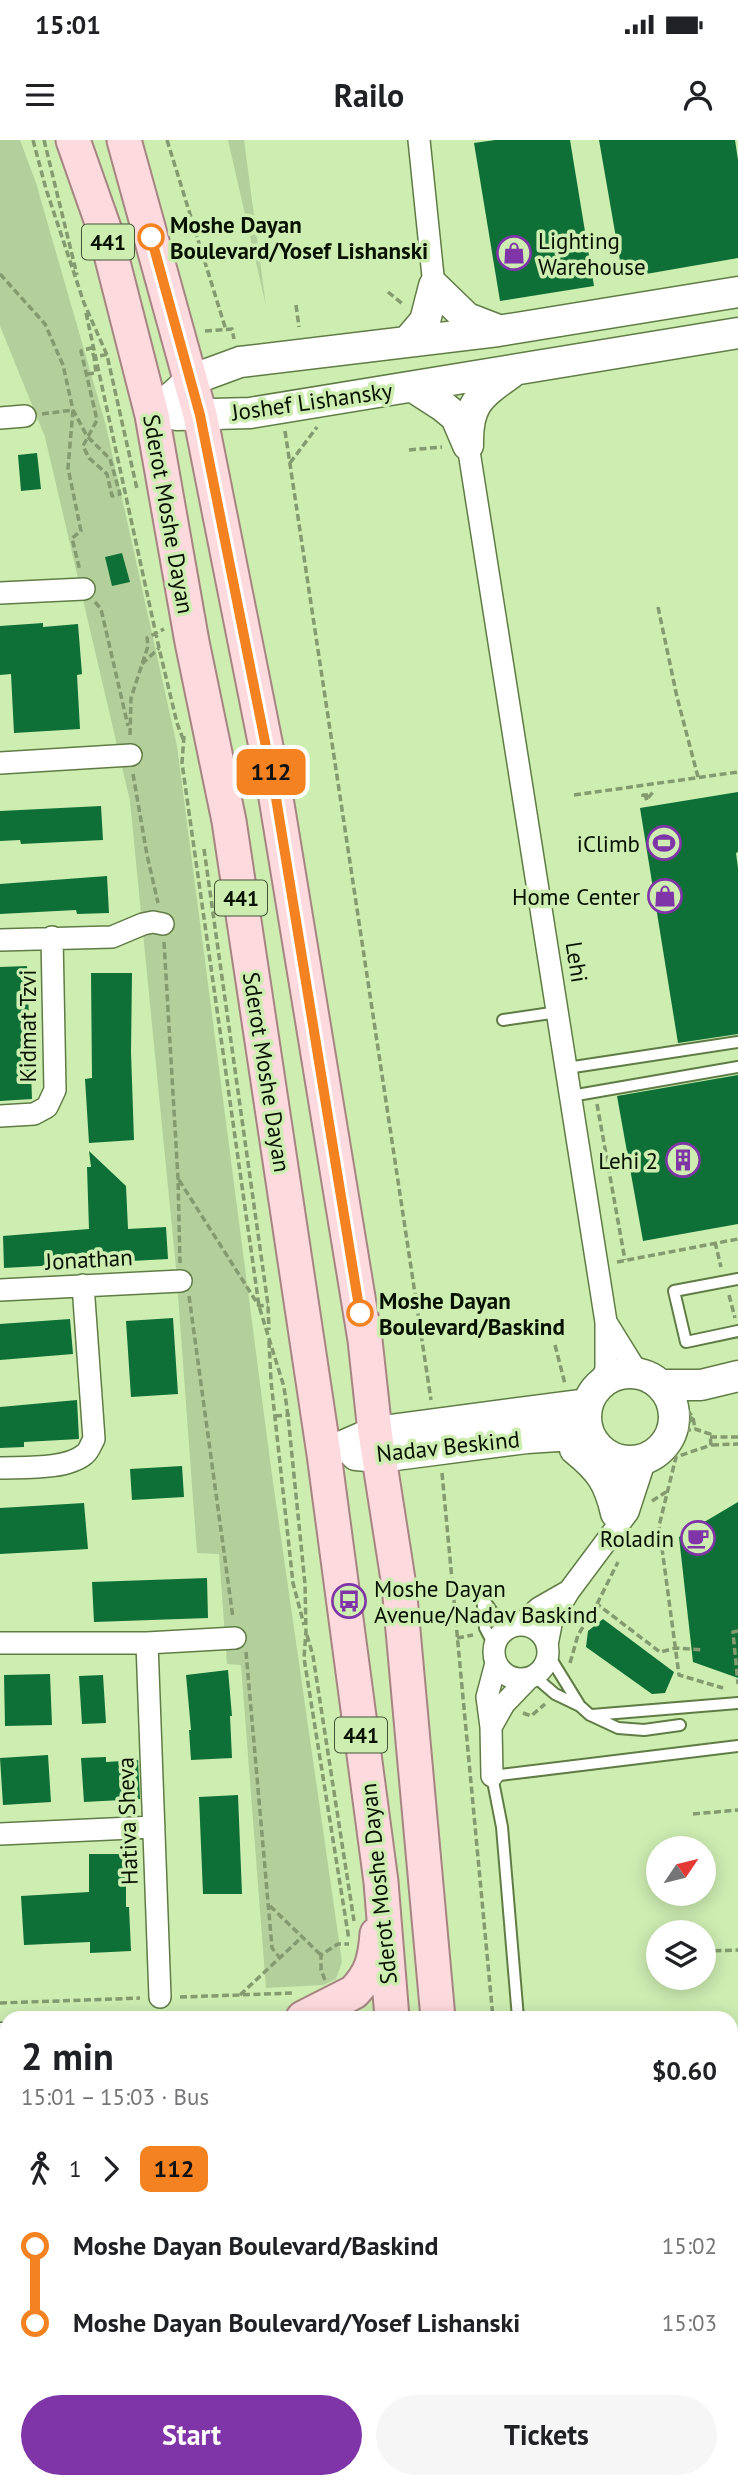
<!DOCTYPE html>
<html lang="en">
<head>
<meta charset="utf-8">
<style>
	:root { --surface:#fff; --page:#f6f6f6; --text:#202124; --muted:#757577; --accent:#7f35a7 }
	body { margin:0; font-family:"PT Sans",sans-serif; background:var(--page); color:var(--text); height:100vh; display:flex; flex-direction:column; font-size:26px; white-space:nowrap }
	* { box-sizing:border-box; margin:0 }
	p { font-size:23px; color:var(--muted) }
	.icon { flex:none; width:38px; height:38px; fill:none; stroke:currentColor; stroke-width:2; stroke-linecap:round; stroke-linejoin:round }
	.map { position:relative; flex:1; overflow:hidden }
	.side { position:absolute; left:0px; top:1871px; width:738px; height:478px; display:flex; flex-direction:column; background:var(--surface); border-radius:21px 21px 0 0; box-shadow:0 4px 18px #0003 }
	.side>* { flex:none }
	.badge { padding:0 14px; border-radius:10px; font-size:24px; line-height:46px }
	.needle { width:46px; rotate:55deg }
	.controls { position:absolute; left:646px; top:1696px; display:grid; gap:14px }
	.controls a { display:grid; place-items:center; width:70px; height:70px; border-radius:50%; background:var(--surface); box-shadow:0 4px 18px #0003; font-size:35px }
	.map>.badge { position:absolute; translate:-50% -50%; box-shadow:0 0 0 4px #fff }
	.legs { display:flex; align-items:center; gap:10px; height:77px; padding:0 21px; font-size:23px }
	.legs p { margin-inline-start:auto }
	.head { display:flex; align-items:center; justify-content:space-between; height:119px; padding:0 21px }
	h1 { font-size:38px; font-weight:800; line-height:52px }
	.button { display:flex; gap:14px; margin-top:auto; padding:14px 21px }
	.button a { flex:1; height:80px; border-radius:42px; background:var(--accent); color:#fff; font-size:28px; font-weight:800; line-height:80px; text-align:center }
	.button a+a { background:var(--page); color:var(--text) }
	ul { padding:0 21px; list-style:none }
	li { display:flex; align-items:center; gap:24px; height:77px; font-size:26px }
	li i { display:grid; place-items:center; width:10px; height:100%; margin:0 9px; background:currentColor }
	li i::after { content:''; width:18px; height:18px; margin:-9px; border:5px solid; border-radius:50%; background:var(--surface) }
	li p { margin-inline-start:auto }
	li:first-child i { background:linear-gradient(#0000 50%,currentColor 0) }
	li:last-child i { background:linear-gradient(currentColor 50%,#0000 0) }
	.status { display:flex; justify-content:space-between; align-items:center; height:49px; padding:0 35px; background:var(--surface); direction:ltr }
	.status svg { height:19px; fill:currentColor }
	header { display:flex; justify-content:space-between; align-items:center; height:91px; padding:0 21px; background:var(--surface); font-size:32px; font-weight:800 }
	.map>svg:first-child { display:block }
	.green { fill:#b3d09c }
	.water { fill:#42afaa }
	.building { fill:#0e7037 }
	.lines { fill:none; stroke-linecap:round; stroke-linejoin:round }
	.lane-casing { stroke:#607c45; stroke-width:14 }
	.street-casing { stroke:#607c45; stroke-width:24 }
	.secondary-casing { stroke:#607c45; stroke-width:33 }
	.primary-casing { stroke:#a68482; stroke-width:37 }
	.path { stroke:#839b6f; stroke-width:3.5; stroke-dasharray:7 3.5; stroke-linecap:butt }
	.lane { stroke:#fff; stroke-width:10 }
	.street { stroke:#fff; stroke-width:21 }
	.secondary { stroke:#fff; stroke-width:30 }
	.primary { stroke:#fddade; stroke-width:33 }
	.line-1-casing { stroke:#fff; stroke-width:16 }
	.line-1 { stroke:#f58220; stroke-width:10 }
	.stop-1-dot { fill:#fff; stroke:#f58220; stroke-width:3.5 }
	.labels { text-anchor:middle; dominant-baseline:central; stroke-width:7; stroke-linejoin:round; paint-order:stroke }
	.shield { fill:#cdedb1; stroke:#425335; stroke-width:2 }
	.shield-label { font-size:21px; font-weight:bold; fill:#071100 }
	.stop-label { font-size:23px; font-weight:bold; fill:#071100; stroke:#cdedb1; text-anchor:start }
	.poi-label { font-size:23px; fill:#071100; stroke:#cdedb1; text-anchor:end }
	.street-label { font-size:23px; fill:#071100; stroke:#cdedb1 }
</style>
</head>
<body>
<div class="status"><b>15:01</b><svg viewBox="0 0 49 12"><path d="M0 12V9h3v3zM5 12V6h3v6zM10 12V3h3v9zM15 12V0h3v12zM26 1h20v11H26zM47 4h2v5h-2z"/></svg></div>
<header><svg class="icon" aria-label="menu" viewBox="0 0 24 24"><path d="M4 6h16M4 12h16M4 18h16"/></svg>Railo<svg class="icon" aria-label="person" viewBox="0 0 24 24"><circle cx="12" cy="8" r="4"/><path d="M4 21q1-7 8-7t8 7"/></svg></header>
<div class="map">
<svg width="738" height="2348" viewBox="0 0 738 2348">
	<rect width="100%" height="100%" fill="#cdedb1"/>
	<path class="green" d="M0,0H20L36,43L106,286L177,606L271,1328L342,1822L336,1839L323,1845L266,1848L241,1525L227,1524L219,1414L197,1413L176,1128L130,661L45,297L0,186Z
		M228,0H244L266,166Z
		M0,1960H7V2342H376V2348H0Z"/>
	<path class="water" d="M732,2255L738,2273V2348H730Z"/>
	<path class="building" d="M495,0H570L594,146L500,161L474,3Z
		M599,0H735L738,20V118L623,138Z
		M37,313L41,349L21,351L18,315Z
		M122,413L130,442L112,446L105,417Z
		M43,483V487L78,484L82,534L77,535L80,589L14,593L11,534L0,535V486Z
		M738,652V712L736,713L738,728V894L678,903L640,668Z
		M101,666L103,700L21,704L20,700L0,701V671Z
		M107,736L109,773L77,774L76,770L0,774V744Z
		M27,826L32,959L0,961V827Z
		M91,833H132L131,912L134,1000L89,1003L85,939L92,938Z
		M738,935V1084L643,1101L617,956Z
		M89,1011L126,1046L128,1089L166,1087L168,1119L4,1128L3,1096L89,1089L87,1027H91Z
		M173,1178L178,1254L131,1257L126,1181Z
		M70,1179L73,1214L0,1220V1184Z
		M77,1260L79,1299L24,1302V1307L0,1308V1267Z
		M182,1326L184,1357L132,1360L130,1329Z
		M738,1362V1538L693,1522L679,1397Z
		M84,1363L88,1409L0,1414V1368Z
		M207,1438L208,1478L94,1482L92,1442Z
		M603,1479L674,1532L665,1553L652,1554L586,1507L588,1491Z
		M228,1530L232,1576H230L232,1618L191,1620L189,1590H191L186,1535Z
		M50,1534L52,1585L5,1586L4,1535Z
		M103,1535L106,1583L82,1584L79,1536Z
		M48,1615L51,1662L3,1665L0,1618Z
		M106,1617V1622L138,1620L140,1659L84,1662L81,1618Z
		M238,1655L242,1754H203L199,1657Z
		M89,1714H126V1767H129L131,1811L90,1813V1802L24,1805L21,1756L89,1752Z"/>
	<g class="lines">
		<g class="lane-casing">
			<path id="lane" d="M503,880L558,872
				M567,928L738,902
				M571,956L738,927
				M738,1139L674,1151L686,1202L738,1191
				M482,1456L485,1488L494,1505
				M484,1460L495,1476L512,1486
				M548,1514L580,1566
				M534,1536L555,1554L580,1566L590,1575L618,1588L644,1590L680,1585
				M592,1575L738,1563
				M518,1878L502,1687L492,1636L738,1606
				M732,2095L738,2094
				M563,2342L564,2348"/>
		</g>
		<g class="street-casing">
			<path id="street" d="M419,0L434,146
				M0,278L25,276
				M468,305L606,1182V1229L600,1245
				M0,453L84,449
				M0,623L131,615
				M0,800L112,797L143,784L153,782L163,784
				M0,976L34,974L47,967L55,950L52,797
				M0,1150L181,1141
				M606,1182L632,1224L642,1235
				M617,1320C626,1337 625,1346 619,1364
				M0,1328C24,1327 66,1330 85,1314C89,1311 91,1304 94,1299L83,1145
				M520,1485L539,1468L567,1452
				M494 1512a27 27 0 1 1 54 0a27 27 0 1 1-54 0Z
				M0,1503H147L235,1498
				M147,1503L160,1857
				M547,1505L552,1479L569,1451L628,1372L645,1320
				M491,1587L504,1564L528,1539
				M492,1636L491,1587L487,1557L496,1523
				M0,1694L154,1687"/>
		</g>
		<g class="secondary-casing">
			<path id="secondary" d="M408,201L425,181L434,146L467,178L498,190
				M413,247L444,267L456,277L468,305
				M152,275L191,240L240,222L498,191L738,152
				M177,275L250,273L738,193
				M468,305C467,264 479,256 511,233
				M586 1277a44 44 0 1 1 88 0a44 44 0 1 1-88 0Z
				M661,1245H701L738,1236
				M575,1309C600,1329 609,1342 616,1373
				M324,1314L375,1292L587,1264
				M356,1315L380,1317L527,1298L589,1294
				M0,1898H7
				M0,1938L7,1937"/>
		</g>
		<g class="primary-casing">
			<path id="primary" d="M73,0L105,91L152,275L192,502L229,681L324,1314L381,1742L392,1878
				M124,0L200,275L275,652L365,1200L375,1292L399,1446L438,1878
				M303,1878L354,1852C372,1833 375,1819 377,1794
				M431,2342V2348
				M473,2342L474,2348"/>
		</g>
		<path class="path" d="M33,0L46,49L84,163L107,215L137,349
			M44,0L77,135
			M167,0L226,190
			M0,134L45,184L63,225L73,270L87,296L110,319L120,354L112,356L107,334L89,318L83,306L97,280L81,211L91,208L94,217L109,214
			M388,152L404,165
			M296,165L299,187
			M86,173L159,508L177,583L183,599
			M205,191L232,189L234,199
			M87,234L96,233L94,217
			M42,274L73,270L68,328L81,391L72,398L80,431
			M285,291L431,1260
			M409,310L442,307
			M290,323L317,287
			M95,462L101,469L128,586
			M658,467L677,557L698,637
			M142,524L159,508
			M130,595L131,558L148,506L147,498L164,489
			M184,596L182,623L259,1166L284,1247L288,1276L305,1444L306,1491L304,1518L349,1800
			M133,634L147,715L158,763
			M574,655L738,632
			M648,655H643V659L648,658
			M648,658L653,652
			M204,709L268,1165L269,1190
			M164,802L178,1038L180,1123
			M597,964L625,1120
			M179,1040L259,1166L268,1165
			M715,1102L721,1127
			M617,1122L738,1099
			M729,1155L735,1178
			M189,1156L233,1478
			M269,1201L271,1241L293,1443L304,1485
			M555,1205L565,1244
			M687,1270L693,1277L695,1289
			M275,1276L290,1275
			M684,1291L695,1289L710,1294L711,1305L676,1317L659,1386L679,1535L723,1548
			M710,1297H738
			M712,1305L738,1304
			M665,1316L693,1277
			M442,1333L493,1878
			M652,1361L666,1352
			M597,1464L618,1422
			M738,1491L733,1492L738,1544
			M307,1495L313,1516L354,1781
			M457,1498L473,1495
			M246,1512L272,1808L280,1818
			M570,1523L578,1495L597,1464L660,1512L676,1508L702,1510
			M523,1573L531,1576L545,1564
			M693,1674L738,1670
			M270,1766L321,1815
			M704,1811L738,1810
			M325,1840L321,1830V1815L338,1804H349
			M240,1855L302,1797
			M180,1857L294,1853
			M0,1863L140,1858
			M732,1954L738,1953
			M0,2022L7,2021
			M732,2066L738,2065
			M732,2072H738
			M732,2148L738,2140
			M732,2152L738,2144
			M0,2181L7,2184
			M0,2268L7,2266
			M391,2342L392,2348
			M402,2342V2348
			M535,2342L536,2348
			M213,2348L217,2342
			M724,2348L725,2342"/>
		<use href="#lane" class="lane"/>
		<use href="#street" class="street"/>
		<use href="#secondary" class="secondary"/>
		<use href="#primary" class="primary"/>
	</g>
	<g class="lines">
		<g class="line-1-casing">
			<path id="line-1" d="M151,97L200,275L275,652L360,1173"/>
		</g>
		<use href="#line-1" class="line-1"/>
	</g>
	<defs>
		<g id="shop-ring" transform="scale(1.75)"><circle r="9.5" fill="#cdedb1" stroke="#7f35a7" stroke-width="1.5"/><path d="M-5-2.5h2.3a2.7 3.5 0 0 1 5.4 0H5L5.5 6h-11ZM-1.5-2.5h3a1.5 2.3 0 0 0-3 0Z" fill="#7f35a7"/></g>
		<g id="stadium-ring" transform="scale(1.75)"><circle r="9.5" fill="#cdedb1" stroke="#7f35a7" stroke-width="1.5"/><path d="M0-5a6.5 5 0 1 0 0 10a6.5 5 0 1 0 0-10ZM-3.5-1.8h7v3.6h-7Z" fill="#7f35a7"/></g>
		<g id="building-ring" transform="scale(1.75)"><circle r="9.5" fill="#cdedb1" stroke="#7f35a7" stroke-width="1.5"/><path d="M-4-6H4V6H1V3H-1V6H-4ZM-2.5-4.3h1.7v1.8h-1.7ZM.8-4.3h1.7v1.8H.8ZM-2.5-1h1.7V.8h-1.7ZM.8-1h1.7V.8H.8Z" fill="#7f35a7"/></g>
		<g id="cafe-ring" transform="scale(1.75)"><circle r="9.5" fill="#cdedb1" stroke="#7f35a7" stroke-width="1.5"/><path d="M-5.5-4.5H6V0H3Q3 3.5 0 3.5H-2.5Q-5.5 3.5-5.5 0ZM3-3.2v2h1.7v-2ZM-6 4.5H4V6H-6Z" fill="#7f35a7"/></g>
		<g id="bus-ring" transform="scale(1.75)"><circle r="9.5" fill="#cdedb1" stroke="#7f35a7" stroke-width="1.5"/><path d="M-5-6H5V4H4V6H2V4H-2V6H-4V4H-5ZM-3.5-4V0h7V-4ZM-3.5 1.2v1.5H-2V1.2ZM2 1.2v1.5H3.5V1.2Z" fill="#7f35a7"/></g>
	</defs>
	<g fill-rule="evenodd">
		<use href="#shop-ring" x="514" y="113"/>
		<use href="#stadium-ring" x="664" y="703"/>
		<use href="#shop-ring" x="665" y="756"/>
		<use href="#building-ring" x="683" y="1020"/>
		<use href="#cafe-ring" x="698" y="1398"/>
		<use href="#bus-ring" x="349" y="1461"/>
	</g>
	<g class="stop-1-dot">
		<circle cx="151" cy="97" r="12"/>
		<circle cx="360" cy="1173" r="12"/>
	</g>
	<g class="labels">
		<g class="shield">
			<rect x="82" y="84.5" width="52" height="35" rx="5"/>
			<rect x="215" y="740.5" width="52" height="35" rx="5"/>
			<rect x="335" y="1577.5" width="52" height="35" rx="5"/>
		</g>
		<g class="shield-label">
			<text x="108" y="102">441</text>
			<text x="241" y="758">441</text>
			<text x="361" y="1595">441</text>
		</g>
		<g class="stop-label">
			<text x="170" y="84">Moshe Dayan<tspan x="170" dy="26">Boulevard/Yosef Lishanski</tspan></text>
			<text x="379" y="1160">Moshe Dayan<tspan x="379" dy="26">Boulevard/Baskind</tspan></text>
		</g>
		<g class="poi-label">
			<text x="538" y="100" text-anchor="start">Lighting<tspan x="538" dy="26">Warehouse</tspan></text>
			<text x="640" y="703">iClimb</text>
			<text x="640" y="756">Home Center</text>
			<text x="658" y="1020">Lehi 2</text>
			<text x="674" y="1398">Roladin</text>
			<text x="374" y="1448" text-anchor="start">Moshe Dayan<tspan x="374" dy="26">Avenue/Nadav Baskind</tspan></text>
		</g>
		<g class="street-label">
			<text transform="translate(312 261) rotate(-8)">Joshef Lishansky</text>
			<text transform="translate(169 374) rotate(80)">Sderot Moshe Dayan</text>
			<text transform="translate(577 822) rotate(81)">Lehi</text>
			<text transform="translate(27 886) rotate(-90)">Kidmat Tzvi</text>
			<text transform="translate(267 932) rotate(81)">Sderot Moshe Dayan</text>
			<text transform="translate(89 1119) rotate(-3)">Jonathan</text>
			<text transform="translate(448 1306) rotate(-6)">Nadav Beskind</text>
			<text transform="translate(127 1681) rotate(-92)">Hativa Sheva</text>
			<text transform="translate(378 1744) rotate(-96)">Sderot Moshe Dayan</text>
		</g>
	</g>
</svg>
<div class="controls">
<a><svg class="needle" viewBox="-14 -14 28 28"><path d="M0-13l5 13h-10z" fill="#e53935"/><path d="M0 13l5-13h-10z" fill="#757577"/></svg></a>
<a><svg class="icon" aria-label="layers" viewBox="0 0 24 24"><path d="M12 4l9 5-9 5-9-5zM3 14l9 5 9-5"/></svg></a>
</div>
<b class="badge" style="left:271px;top:632px;background:#f58220;color:#111">112</b>
<section class="side">
<div class="head"><div><h1>2 min</h1><p>15:01 – 15:03 · Bus</p></div><b>$0.60</b></div>
<div class="legs"><svg class="icon" aria-label="walk" viewBox="0 0 24 24"><circle cx="13" cy="4" r="2"/><path d="M13 8l-2 6 4 7M11 14l-3 7M7 12l3-4h3l4 4"/></svg>1<svg class="icon" aria-label="forward" viewBox="0 0 24 24"><path d="M9 5l7 7-7 7"/></svg><b class="badge" style="background:#f58220;color:#111">112</b></div>
<ul>
<li><i style="color:#f58220"></i><b>Moshe Dayan Boulevard/Baskind</b><p>15:02</p></li>
<li><i style="color:#f58220"></i><b>Moshe Dayan Boulevard/Yosef Lishanski</b><p>15:03</p></li>
</ul>
<div class="button"><a>Start</a><a>Tickets</a></div>
</section>
</div>
</body>
</html>
